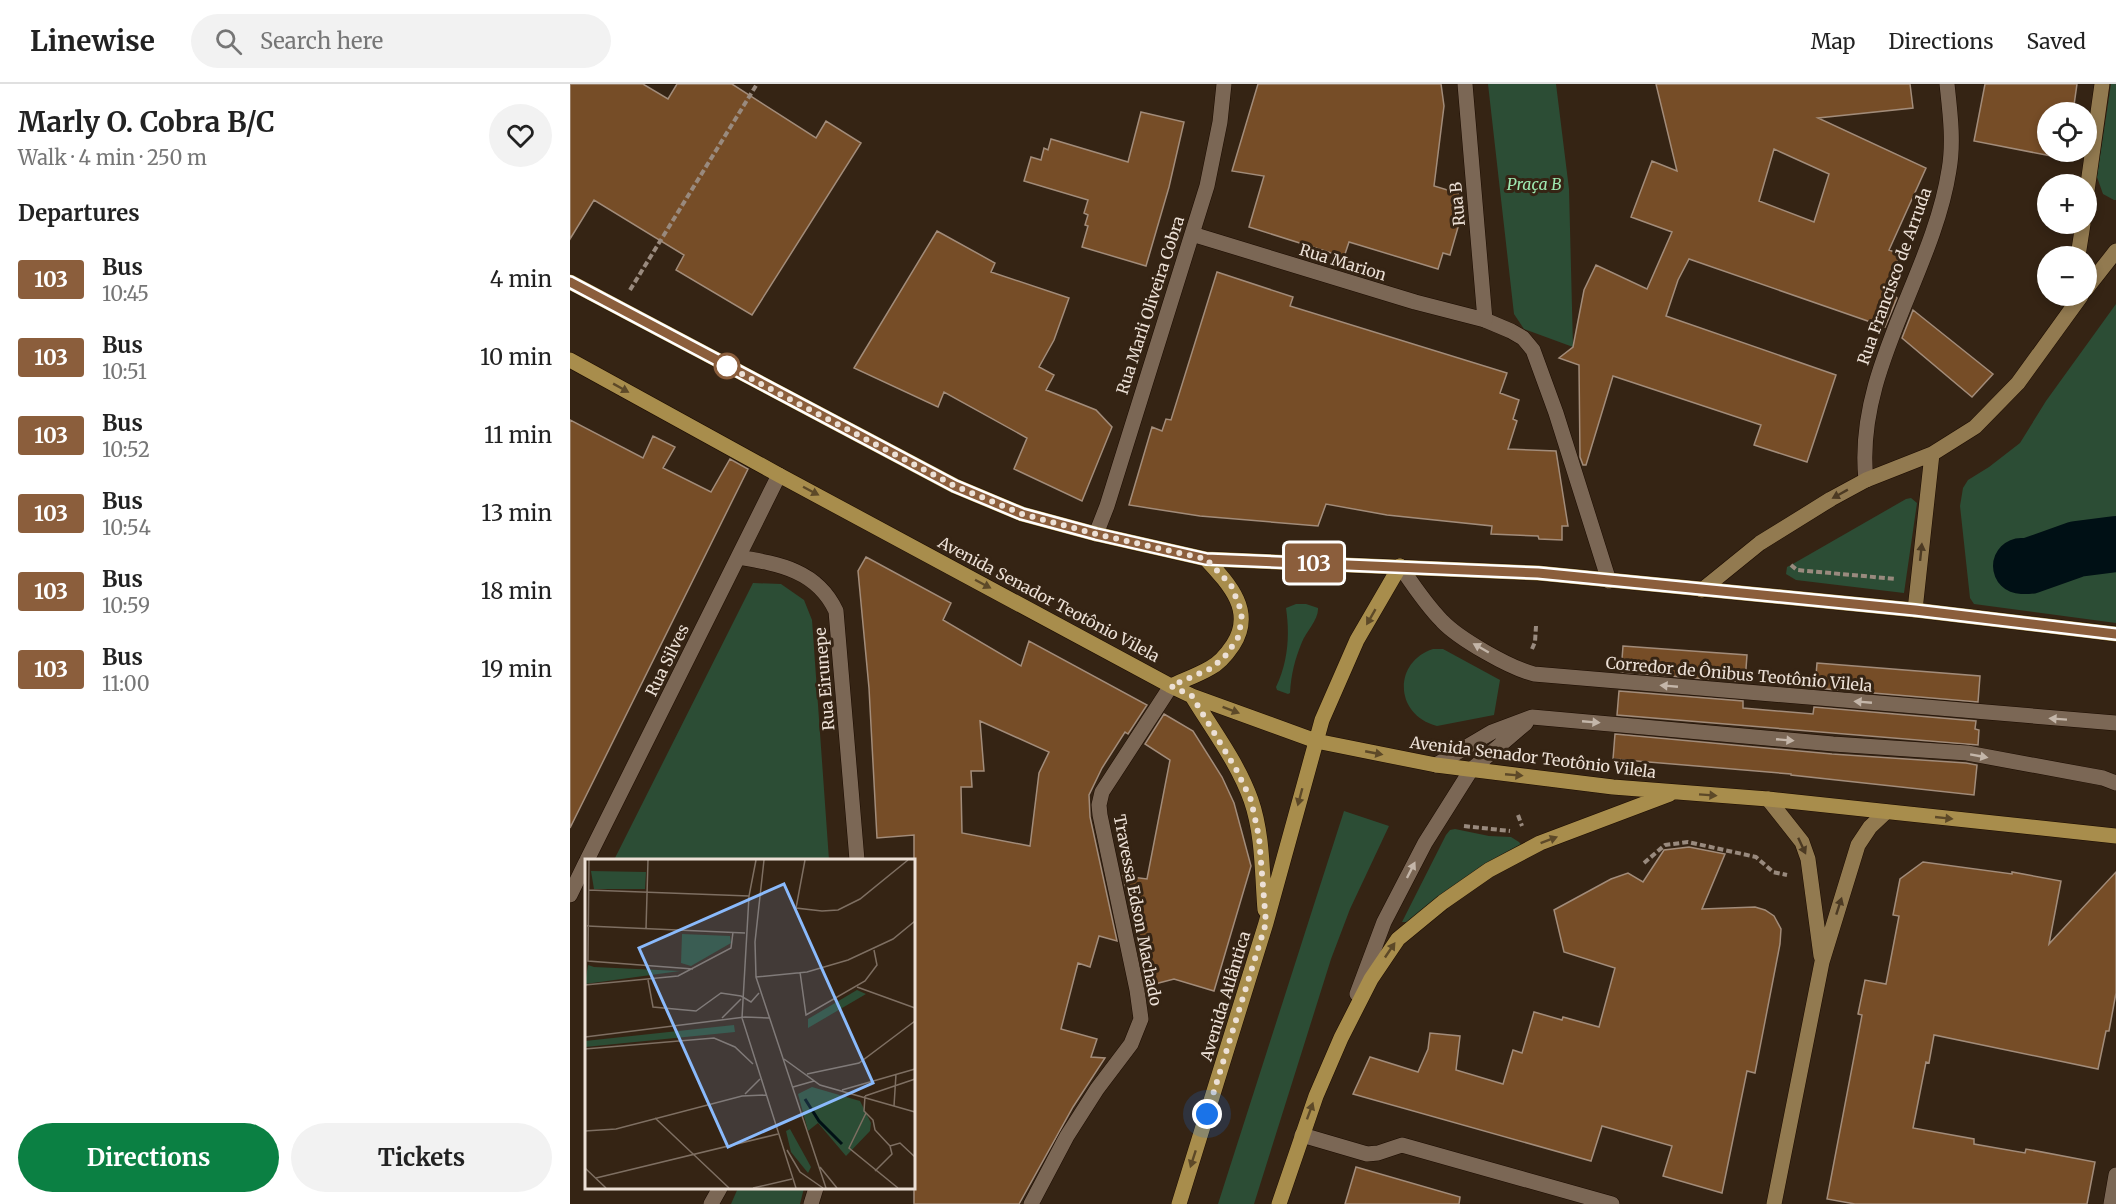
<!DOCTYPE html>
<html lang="en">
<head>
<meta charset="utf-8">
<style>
	:root { --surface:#fff; --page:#f2f2f2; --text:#222; --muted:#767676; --line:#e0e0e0; --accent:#0b8043 }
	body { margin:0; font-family:Merriweather,serif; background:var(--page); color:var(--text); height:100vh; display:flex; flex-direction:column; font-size:22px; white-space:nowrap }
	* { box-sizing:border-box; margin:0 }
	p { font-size:20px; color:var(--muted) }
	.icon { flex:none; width:33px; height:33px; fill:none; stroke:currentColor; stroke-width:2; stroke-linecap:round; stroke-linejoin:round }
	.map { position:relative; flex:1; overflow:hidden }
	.details { display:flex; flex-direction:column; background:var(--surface); width:570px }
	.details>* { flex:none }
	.badge { padding:0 12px; border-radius:4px; font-size:21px; line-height:39px }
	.fabs { position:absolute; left:1467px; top:18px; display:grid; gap:12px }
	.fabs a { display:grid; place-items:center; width:60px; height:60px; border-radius:50%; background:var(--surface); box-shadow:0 3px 9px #0003; font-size:30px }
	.you { position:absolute; width:30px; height:30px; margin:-15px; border:4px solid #fff; border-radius:50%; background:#1a73e8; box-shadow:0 0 0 9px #1a73e833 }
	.map>.badge { position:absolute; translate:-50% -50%; box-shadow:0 0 0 3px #fff }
	h2 { padding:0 18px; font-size:22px; line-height:54px }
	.round { display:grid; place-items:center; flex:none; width:63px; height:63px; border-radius:32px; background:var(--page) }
	.headline { display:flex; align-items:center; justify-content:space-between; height:102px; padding:0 18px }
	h1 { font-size:28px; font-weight:700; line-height:45px }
	.action { display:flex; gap:12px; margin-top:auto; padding:12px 18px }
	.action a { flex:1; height:69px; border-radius:36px; background:var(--accent); color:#fff; font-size:24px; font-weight:700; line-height:69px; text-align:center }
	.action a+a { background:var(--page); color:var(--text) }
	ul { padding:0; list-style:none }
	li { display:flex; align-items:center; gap:18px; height:78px; padding:0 18px }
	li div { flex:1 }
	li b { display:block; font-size:22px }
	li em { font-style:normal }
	li .badge { min-width:66px; font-weight:700; text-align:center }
	header { display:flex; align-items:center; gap:36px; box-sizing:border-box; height:84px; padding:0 30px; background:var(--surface); border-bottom:2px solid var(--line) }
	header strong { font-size:28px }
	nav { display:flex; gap:33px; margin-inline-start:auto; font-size:21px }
	.search { width:420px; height:54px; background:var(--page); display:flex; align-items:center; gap:15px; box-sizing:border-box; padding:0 21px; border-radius:33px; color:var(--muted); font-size:22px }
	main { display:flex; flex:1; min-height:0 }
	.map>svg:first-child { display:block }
	.green { fill:#2c4d35 }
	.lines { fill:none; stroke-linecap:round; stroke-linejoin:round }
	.river { stroke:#001015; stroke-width:56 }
	.building { fill:#764d27; stroke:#a28c7a; stroke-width:1.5; fill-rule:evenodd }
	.lane-casing { stroke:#1c0c01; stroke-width:16 }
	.street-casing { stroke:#1c0c01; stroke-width:16 }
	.secondary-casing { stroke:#1c0c01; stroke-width:16 }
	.primary-casing { stroke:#1c0c01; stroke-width:16 }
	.path { stroke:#998a7e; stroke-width:4; stroke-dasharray:6 3; stroke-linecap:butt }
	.lane { stroke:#7b6755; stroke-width:15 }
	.street { stroke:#7b6755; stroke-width:15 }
	.secondary { stroke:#927a50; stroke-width:15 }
	.primary { stroke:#a88d4c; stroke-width:15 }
	.oneway { fill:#5d4928 }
	.oneway2 { fill:#4c3a23 }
	.oneway3 { fill:#c4b6a9 }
	.line-casing { stroke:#fff; stroke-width:14 }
	.line { stroke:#8b5e3c; stroke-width:9 }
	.walk { stroke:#ece0d6; stroke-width:6; stroke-dasharray:0 10.8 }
	.stop-dot { fill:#fff; stroke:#8b5e3c; stroke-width:3 }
	.labels { text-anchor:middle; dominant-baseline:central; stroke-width:6; stroke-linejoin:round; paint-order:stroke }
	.park-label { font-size:16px; font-style:italic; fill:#9ee9b1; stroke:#352414 }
	.street-label { font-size:16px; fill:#ece0d6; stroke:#352414 }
	.inset-river { fill:none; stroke:#001015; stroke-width:3 }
	.inset-road { fill:none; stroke:#7e6f62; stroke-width:1.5 }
	.view { fill:#8abafc; fill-opacity:0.15; stroke:#8abafc; stroke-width:3 }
	.inset-edge { fill:none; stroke:#ece0d6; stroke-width:3 }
</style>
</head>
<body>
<header>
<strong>Linewise</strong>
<div class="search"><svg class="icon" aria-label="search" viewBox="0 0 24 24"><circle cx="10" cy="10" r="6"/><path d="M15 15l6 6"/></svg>Search here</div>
<nav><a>Map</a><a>Directions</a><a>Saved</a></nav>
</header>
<main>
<section class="details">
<div class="headline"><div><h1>Marly O. Cobra B/C</h1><p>Walk · 4 min · 250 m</p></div><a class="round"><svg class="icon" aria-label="heart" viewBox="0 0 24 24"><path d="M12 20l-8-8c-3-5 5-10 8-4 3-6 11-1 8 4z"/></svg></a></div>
<h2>Departures</h2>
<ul>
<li><span class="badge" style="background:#8b5e3c;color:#fff">103</span><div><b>Bus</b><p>10:45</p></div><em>4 min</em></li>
<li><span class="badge" style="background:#8b5e3c;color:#fff">103</span><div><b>Bus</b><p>10:51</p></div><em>10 min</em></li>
<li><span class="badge" style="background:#8b5e3c;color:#fff">103</span><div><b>Bus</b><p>10:52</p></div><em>11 min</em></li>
<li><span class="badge" style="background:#8b5e3c;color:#fff">103</span><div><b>Bus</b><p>10:54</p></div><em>13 min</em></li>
<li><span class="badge" style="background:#8b5e3c;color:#fff">103</span><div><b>Bus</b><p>10:59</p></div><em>18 min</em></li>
<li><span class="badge" style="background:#8b5e3c;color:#fff">103</span><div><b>Bus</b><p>11:00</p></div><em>19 min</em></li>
</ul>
<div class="action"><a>Directions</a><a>Tickets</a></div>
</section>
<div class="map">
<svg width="1546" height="1120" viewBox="0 0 1546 1120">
	<rect width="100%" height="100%" fill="#352414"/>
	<path class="green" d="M918,0H986L999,105L1003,263L954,245L944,230Z
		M1541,0H1546V116H1544L1533,110L1527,93Z
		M1546,220V539L1404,520L1400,514L1390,422L1393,404L1398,396L1419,383L1450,359L1476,317Z
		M1341,414L1347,419L1334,509L1226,496L1216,490L1217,483L1221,481L1336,415Z
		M183,499L211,500L234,516L242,536L259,776H44Z
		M726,520H736L748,524C749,535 736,548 732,558C725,575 721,590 720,609L718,610L707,606L706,603C718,578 720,551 716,524Z
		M863,565H873L930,596L924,631L867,642C824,631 823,578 863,565Z
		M774,727L819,742L780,825L761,875L684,1120H648Z
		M885,745L919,752L941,753L949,758L953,763L837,838H832L876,751L880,746Z
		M168,1104H234L230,1120H161Z"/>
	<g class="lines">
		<path class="river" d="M1451,482H1459L1507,465L1546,460"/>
	</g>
	<path class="building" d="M0,0H73L98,15L107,0H162L246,54L256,37L291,59L182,231L106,186L114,171L24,116L0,155Z
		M688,0H871L874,22L864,102L891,110L893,126L880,171L873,169L868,185L779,158L774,173L679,143L694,92L662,87Z
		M1086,0H1340L1343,24L1248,34L1356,84L1319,166L1330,170L1317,206L1327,214L1315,243L1119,175L1108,196L1096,232L1266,291L1237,378L1184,361L1191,341L1043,292L1016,381H1013L1010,373L1009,281L989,274L1003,263L1014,206L1026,181L1077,205L1102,148L1061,133L1082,77L1107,87ZM1204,65L1259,90L1244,138L1189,117Z
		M1415,0H1507L1503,28H1478V68H1498L1497,75L1404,57Z
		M571,28L614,38L599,103L576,182L512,163L518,142L515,141L518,131L514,129L518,116L454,97L461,73L471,76L474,64L478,66L481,55L558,78Z
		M367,147L425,179L421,188L499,214L484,256L469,283L484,291L476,306L526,326L542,343L512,417L444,385L457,354L374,308L368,323L284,284Z
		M647,188L723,213L720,222L937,289L930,309L949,316L943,335L947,337L938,365L986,367L998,442H992V456L969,455L968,452L921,450L922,442L817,431L756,420L748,442L630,432L559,421L582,343L592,347L596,335L601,336Z
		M1343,226L1423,290L1402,313L1332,254Z
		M0,336L73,374L83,352L105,363L93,384L141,408L160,375L178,385L0,744Z
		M296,473L381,519L373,536L451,582L459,557L577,621L558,650L555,648L532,684L519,711L520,733L547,857L529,852L520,883L508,879L491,945L527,955L521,973L535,974L503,1023L449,1120H344V751L307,754L299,604L288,487ZM410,637L479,668L469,689L460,762L392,749L391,703H402L401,687H414Z
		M1053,562L1177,571L1175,598L1051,588Z
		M1247,579L1410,592L1408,618L1245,604Z
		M1049,607L1173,617V624L1243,630L1244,623L1406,637L1405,645L1409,646L1408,661L1047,631Z
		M594,630L623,647L652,693L664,719L681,782L644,907L604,895L577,902L553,792L577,795L600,676L575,660Z
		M1045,650L1262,670L1396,679L1407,681L1404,711L1221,691V690L1043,675Z
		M1119,763L1155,770L1132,825L1185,823L1195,826L1204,832L1211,845L1210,860L1185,989L1177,987L1152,1109L1093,1092L1102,1062L1032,1042L1021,1077L783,1010L800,973L848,988L858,965L860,949L890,952L886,986L933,1000L943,966L952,969L964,928L992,936L993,933L1029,943L1045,884L994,868L984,826L1041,795L1058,789L1073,798L1094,766Z
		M1353,778L1442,790V788L1491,797L1479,860L1546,788V909L1539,947H1536L1528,985L1364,951L1359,979L1356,978L1343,1044L1404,1055V1060L1455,1069L1456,1065L1525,1078L1517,1120H1285L1257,1115L1292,931L1288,930L1295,896L1316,900L1329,832L1323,831L1330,795Z
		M786,1083L890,1113L889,1120H775Z"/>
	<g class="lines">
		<g class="lane-casing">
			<path id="lane" d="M915,236L941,247L953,254L963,266L986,329L1039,497
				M830,482C843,501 856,521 872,537C889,555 940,584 964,590L1546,639
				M866,681L922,648L962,633L1263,660L1397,669L1533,694L1546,699
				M787,910L814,838L855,759L901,686L956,639
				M732,1051L797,1070L808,1069L832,1061L1042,1120"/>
		</g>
		<g class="street-casing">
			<path id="street" d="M622,150L845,218L915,236L895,0
				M1296,396C1284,287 1363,190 1379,86C1384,58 1380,28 1377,0
				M526,450L537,422L637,102L650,38L654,0
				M168,473C209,480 247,486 266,527L287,776
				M17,776L209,391
				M0,811L16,778
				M141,1120L150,1104
				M241,1120L246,1104
				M461,1120L497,1052L527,1005L561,960L571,935L567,906L530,731L529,721L532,708L601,602
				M1541,1120L1546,1091"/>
		</g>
		<g class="secondary-casing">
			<path id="secondary" d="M1516,114L1532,0
				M1508,172L1513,140
				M1516,205L1546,167
				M1132,506L1190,459L1261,415L1296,396L1362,370L1405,343L1448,299L1511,212
				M1345,526L1362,370
				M1198,715L1232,758L1238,775L1251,872
				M1204,1120L1252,878L1288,761L1300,743L1316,728"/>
		</g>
		<g class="primary-casing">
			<path id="primary" d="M0,198L385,402L452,430L526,450L636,475L968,489L1345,526L1546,550
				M0,276L209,391L601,602L622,612L746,657L866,681L1043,703L1198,715L1546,752
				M601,602C614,596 628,591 640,584C650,579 657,570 663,561C685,527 659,500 636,475
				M622,612C642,645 668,679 681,716C693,750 692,790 695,826
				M609,1120L696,839L752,636L787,556L830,482
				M709,1120L746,1012L771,954L801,895L828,855L873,818L919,786L970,759L1100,710"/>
		</g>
		<path class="path" d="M60,206L187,0
			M1221,481L1227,486L1326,495
			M962,565L965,558L966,542
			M948,731L952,742
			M894,742L940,747
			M1074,779L1095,761L1118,758L1186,773L1203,788L1217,791"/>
		<use href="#lane" class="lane"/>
		<use href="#street" class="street"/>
		<use href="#secondary" class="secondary"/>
		<use href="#primary" class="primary"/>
	</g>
	<defs><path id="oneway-solid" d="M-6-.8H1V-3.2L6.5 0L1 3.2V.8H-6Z" transform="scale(1.5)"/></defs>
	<g class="oneway">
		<use href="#oneway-solid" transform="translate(51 304) rotate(29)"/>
		<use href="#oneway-solid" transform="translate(241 407) rotate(28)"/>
		<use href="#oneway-solid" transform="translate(413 500) rotate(28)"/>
		<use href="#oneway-solid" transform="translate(801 533) rotate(120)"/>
		<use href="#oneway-solid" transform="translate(661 626) rotate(21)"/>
		<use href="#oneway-solid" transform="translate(804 669) rotate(11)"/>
		<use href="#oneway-solid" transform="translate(944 691) rotate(5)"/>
		<use href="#oneway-solid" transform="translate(1138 711) rotate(4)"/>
		<use href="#oneway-solid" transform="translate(730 713) rotate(105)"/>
		<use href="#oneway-solid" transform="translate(1374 734) rotate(6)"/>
		<use href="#oneway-solid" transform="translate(979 756) rotate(-21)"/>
		<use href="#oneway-solid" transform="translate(820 866) rotate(-56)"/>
		<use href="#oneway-solid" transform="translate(740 1027) rotate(-70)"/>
		<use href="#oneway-solid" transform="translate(623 1075) rotate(108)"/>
	</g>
	<g class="oneway2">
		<use href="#oneway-solid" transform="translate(1270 410) rotate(151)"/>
		<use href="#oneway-solid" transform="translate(1351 468) rotate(-84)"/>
		<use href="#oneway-solid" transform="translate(1232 762) rotate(65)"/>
		<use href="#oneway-solid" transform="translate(1269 822) rotate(-72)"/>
	</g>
	<g class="oneway3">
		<use href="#oneway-solid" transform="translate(911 564) rotate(-150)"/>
		<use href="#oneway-solid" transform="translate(1099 602) rotate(-175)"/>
		<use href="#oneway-solid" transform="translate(1293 618) rotate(-175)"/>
		<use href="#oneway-solid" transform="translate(1488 635) rotate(-176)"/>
		<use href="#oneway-solid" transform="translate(1021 638) rotate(5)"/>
		<use href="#oneway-solid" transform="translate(1215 656) rotate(5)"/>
		<use href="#oneway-solid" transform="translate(1409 672) rotate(10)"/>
		<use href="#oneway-solid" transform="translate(841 786) rotate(-63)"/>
	</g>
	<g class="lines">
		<g class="line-casing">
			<path id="line" d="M0,198L385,402L452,430L526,450L636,475L968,489L1345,526L1546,550"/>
		</g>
		<use href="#line" class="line"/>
		<path class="walk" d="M157,282L155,281L385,402L452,430L526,450L636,475L661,501L672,529L669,552L657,570L642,584L601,602L622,612L666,685L681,716L689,753L696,839L637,1030"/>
	</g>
	<circle class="stop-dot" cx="157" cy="282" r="12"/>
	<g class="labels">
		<g class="park-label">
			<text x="964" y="100">Praça B</text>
		</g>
		<g class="street-label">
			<text transform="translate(887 120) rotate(-95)">Rua B</text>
			<text transform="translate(773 178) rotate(17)">Rua Marion</text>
			<text transform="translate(1324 192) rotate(-70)">Rua Francisco de Arruda</text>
			<text transform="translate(580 221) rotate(-72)">Rua Marli Oliveira Cobra</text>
			<text transform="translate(479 515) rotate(28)">Avenida Senador Teotônio Vilela</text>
			<text transform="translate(97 576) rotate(-64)">Rua Silves</text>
			<text transform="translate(1169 590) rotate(5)">Corredor de Ônibus Teotônio Vilela</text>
			<text transform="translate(254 595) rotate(-95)">Rua Eirunepe</text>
			<text transform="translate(963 673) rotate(7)">Avenida Senador Teotônio Vilela</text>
			<text transform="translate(568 826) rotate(79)">Travessa Edson Machado</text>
			<text transform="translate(655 912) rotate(-73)">Avenida Atlântica</text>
		</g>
	</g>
	<g transform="translate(15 775)">
		<rect width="330" height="330" fill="#352414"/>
		<path d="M6,12L61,13L60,30H9ZM97,75L145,77L146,84L106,107L96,104ZM3,106L9,108L95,112L0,125ZM272,131L281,135L223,169V160ZM149,166L150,173L0,188V182ZM227,228L275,242L286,264L285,272L261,297L233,264L223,272L213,235ZM205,270L226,308L223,314L206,293L201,272Z" fill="#2c4d35"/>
		<path class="inset-river" d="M220,240L234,262L257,285"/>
		<path class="inset-road" d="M4,1L3,102L108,110M171,1L164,37L157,159L211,329M179,1L170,83L171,118L241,329M220,1L211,49L237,52L253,51L275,40L323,1M3,31L164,37M2,67L160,74M61,70L63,1M215,113L221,156L280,122L292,106L289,91M171,118L222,113L263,101L308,80L330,62M63,121L68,148L111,152L136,134L156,137M0,126L93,117L146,89L148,73M272,128L330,149M156,137L166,143L174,134M137,159L156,140M0,178L160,158L184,159M0,190L129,179L150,188L168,205M199,200L235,226L330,253M222,215L274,204L330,162M208,228L229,222M257,231L330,210M160,235L175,220M280,237L279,252L288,261L290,271L305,287M280,237L330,220M309,247L311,215M281,254L264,289L313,329M70,259L144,329M0,272L31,270L157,237L181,236M305,287L315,284L330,298M202,291L215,313L238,329M235,308L252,329M0,309L21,329M290,312L307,295L305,287M11,319L193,275M168,329L207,320"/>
		<path class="view" d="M199,25L288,224L143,288L54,89Z"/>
		<rect width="330" height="330" class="inset-edge"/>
	</g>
</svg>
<div class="fabs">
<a><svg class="icon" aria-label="locate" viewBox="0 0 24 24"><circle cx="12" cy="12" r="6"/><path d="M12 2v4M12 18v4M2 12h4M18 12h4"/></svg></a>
<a>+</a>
<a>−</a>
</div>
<div class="you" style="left:637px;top:1030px"></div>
<b class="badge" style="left:744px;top:479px;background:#8b5e3c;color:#fff">103</b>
</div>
</main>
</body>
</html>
